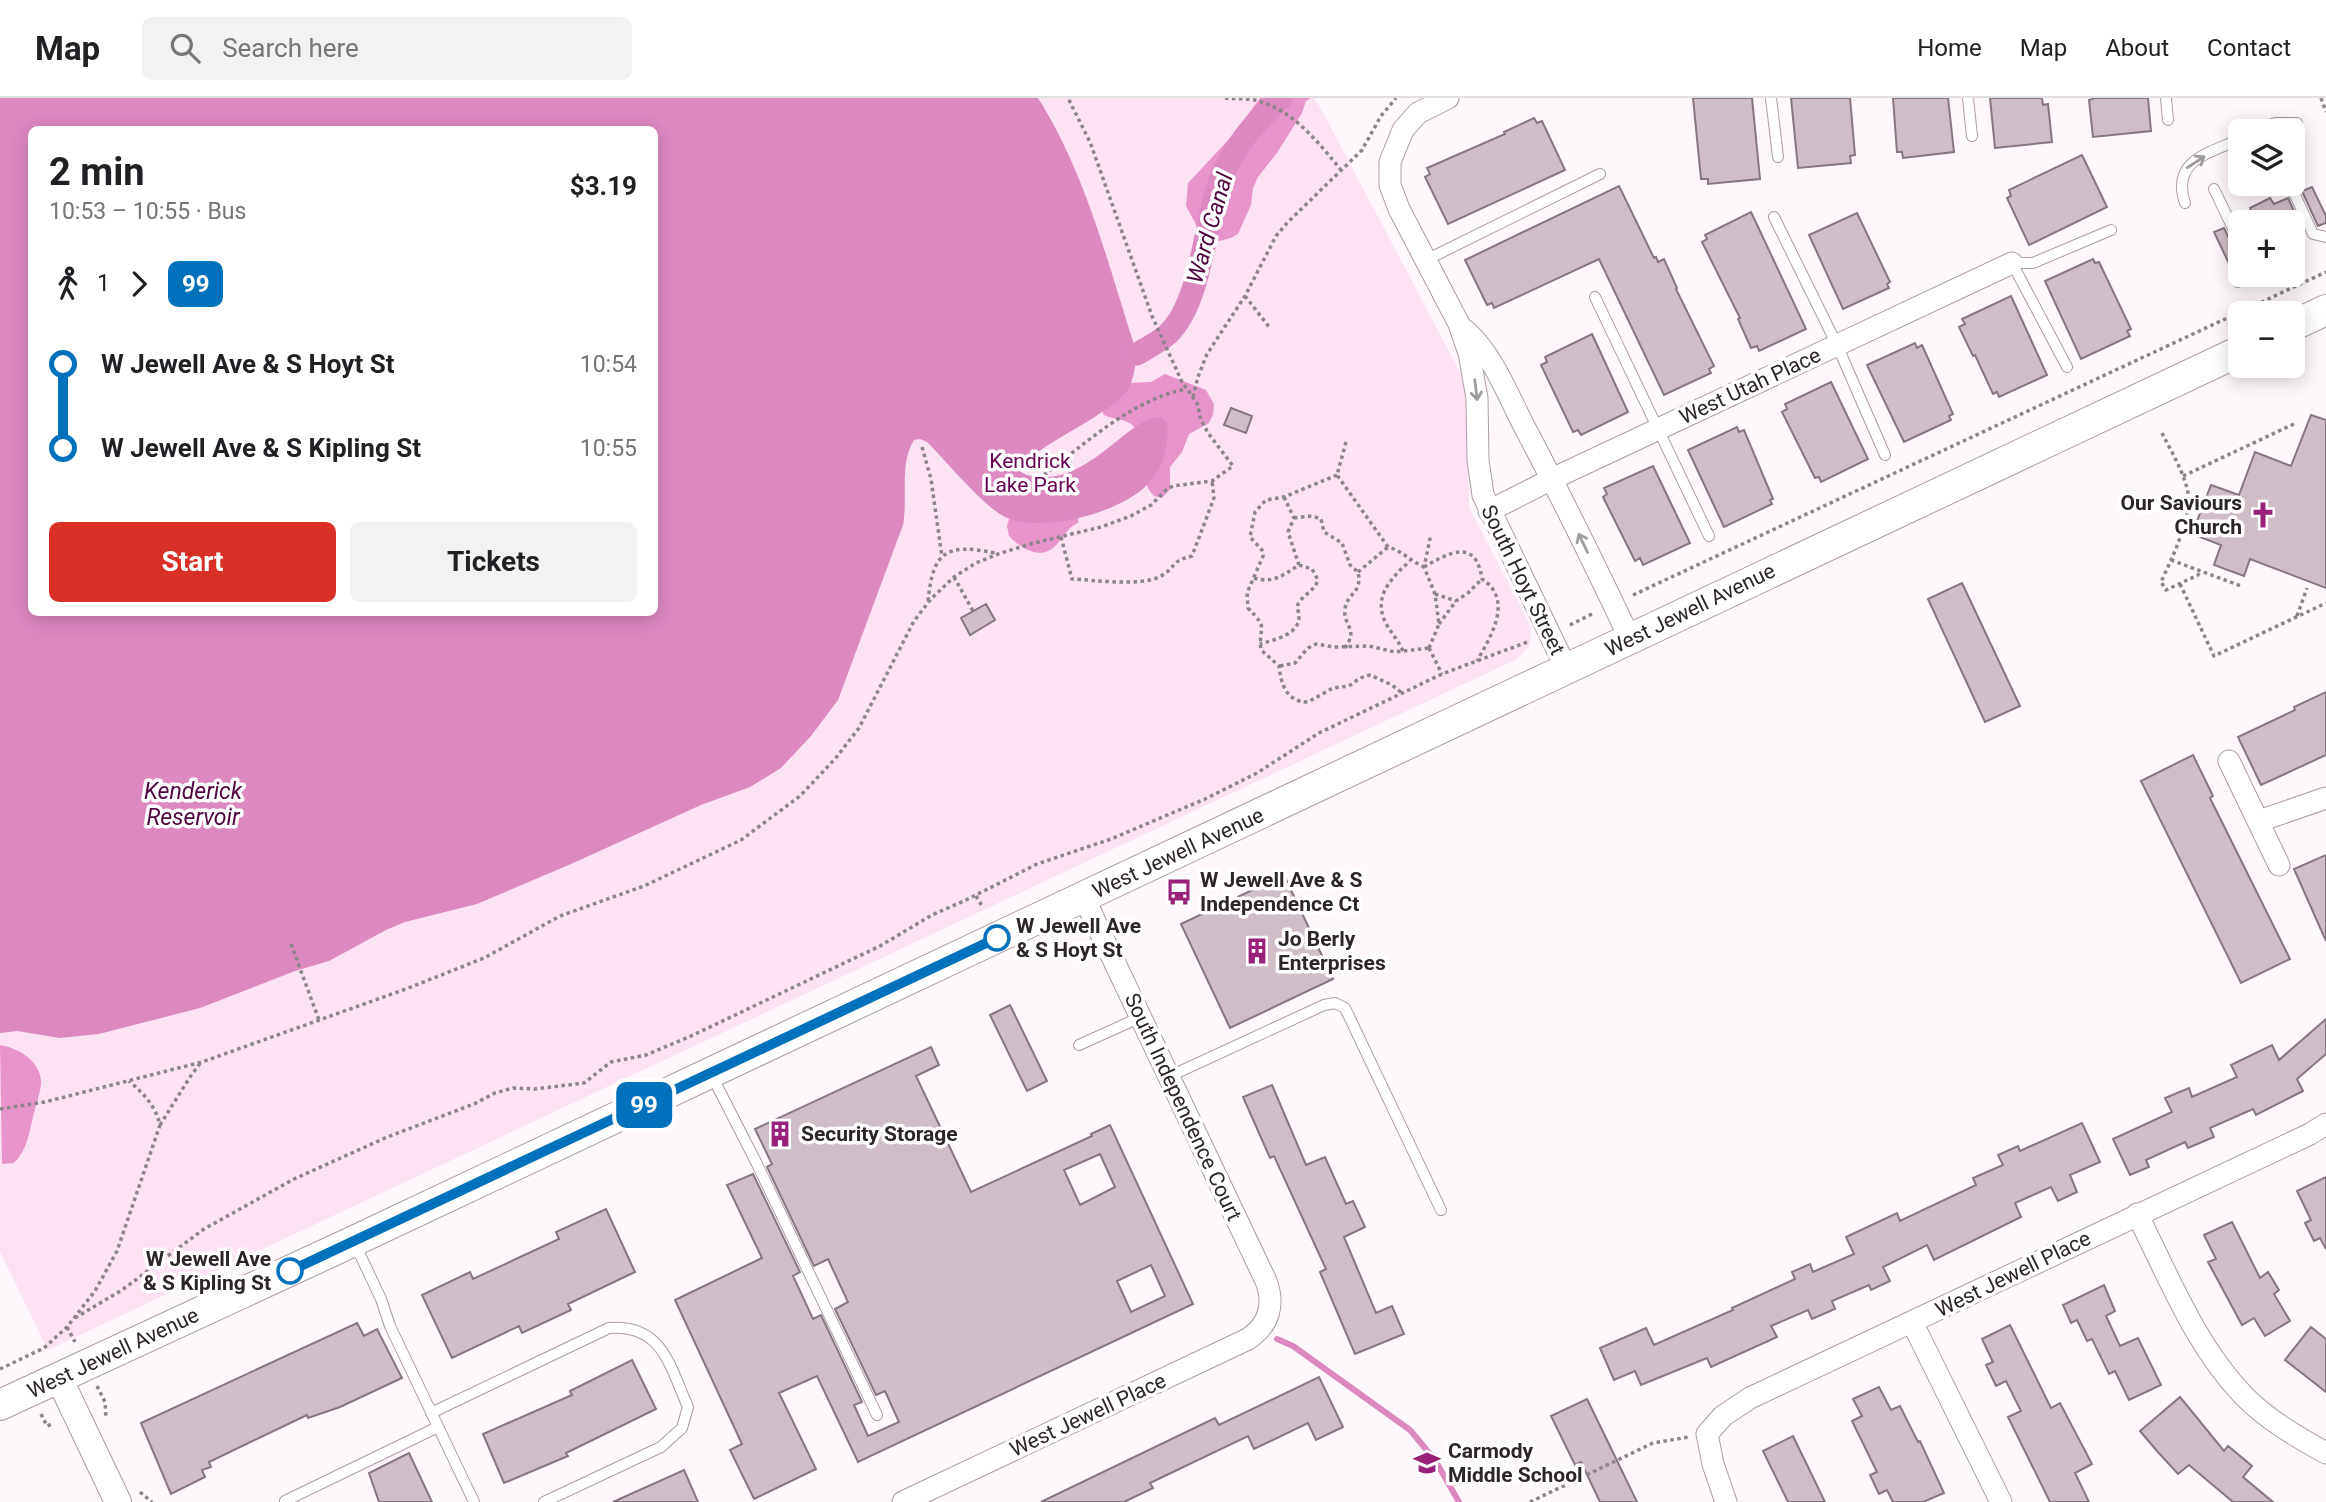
<!DOCTYPE html>
<html lang="en">
<head>
<meta charset="utf-8">
<style>
	:root { --surface:#fff; --page:#f2f2f2; --text:#202124; --muted:#757577; --line:#e0e0e0; --accent:#d93025 }
	body { margin:0; font-family:Roboto,sans-serif; background:var(--page); color:var(--text); height:100vh; display:flex; flex-direction:column; font-size:26px; white-space:nowrap }
	* { box-sizing:border-box; margin:0 }
	p { font-size:23px; color:var(--muted) }
	.icon { flex:none; width:38px; height:38px; fill:none; stroke:currentColor; stroke-width:2; stroke-linecap:round; stroke-linejoin:round }
	.map { position:relative; flex:1; overflow:hidden }
	.sheet { position:absolute; left:28px; top:28px; width:630px; height:490px; display:flex; flex-direction:column; background:var(--surface); border-radius:10px; box-shadow:0 4px 18px #0003 }
	.sheet>* { flex:none }
	.badge { padding:0 14px; border-radius:10px; font-size:24px; line-height:46px }
	.controls { position:absolute; left:2228px; top:21px; display:grid; gap:14px }
	.controls a { display:grid; place-items:center; width:77px; height:77px; border-radius:10px; background:var(--surface); box-shadow:0 4px 18px #0003; font-size:35px }
	.map>.badge { position:absolute; translate:-50% -50%; box-shadow:0 0 0 4px #fff }
	.legs { display:flex; align-items:center; gap:10px; height:77px; padding:0 21px; font-size:23px }
	.legs p { margin-inline-start:auto }
	.overview { display:flex; align-items:center; justify-content:space-between; height:119px; padding:0 21px }
	h1 { font-size:38px; font-weight:700; line-height:52px }
	.primary-button { display:flex; gap:14px; margin-top:auto; padding:14px 21px }
	.primary-button a { flex:1; height:80px; border-radius:10px; background:var(--accent); color:#fff; font-size:28px; font-weight:700; line-height:80px; text-align:center }
	.primary-button a+a { background:var(--page); color:var(--text) }
	ul { padding:0 21px; list-style:none }
	li { display:flex; align-items:center; gap:24px; height:84px; font-size:26px }
	li i { display:grid; place-items:center; width:10px; height:100%; margin:0 9px; background:currentColor }
	li i::after { content:''; width:18px; height:18px; margin:-9px; border:5px solid; border-radius:50%; background:var(--surface) }
	li p { margin-inline-start:auto }
	li:first-child i { background:linear-gradient(#0000 50%,currentColor 0) }
	li:last-child i { background:linear-gradient(currentColor 50%,#0000 0) }
	header { display:flex; align-items:center; gap:42px; box-sizing:border-box; height:98px; padding:0 35px; background:var(--surface); border-bottom:2px solid var(--line) }
	header strong { font-size:33px }
	nav { display:flex; gap:38px; margin-inline-start:auto; font-size:24px }
	.search { width:490px; height:63px; background:var(--page); display:flex; align-items:center; gap:18px; box-sizing:border-box; padding:0 24px; border-radius:10px; color:var(--muted); font-size:26px }
	.map>svg:first-child { display:block }
	.green { fill:#fce2f2; fill-rule:evenodd }
	.forest { fill:#e993cb }
	.water { fill:#de88c0; fill-rule:evenodd }
	.lines { fill:none; stroke-linecap:round; stroke-linejoin:round }
	.stream { stroke:#de88c0; stroke-width:6 }
	.canal { stroke:#de88c0; stroke-width:23 }
	.building { fill:#cfbdc8; stroke:#867680; stroke-width:2; fill-rule:evenodd }
	.service-casing { stroke:#ad9ca6; stroke-width:12 }
	.minor-casing { stroke:#ad9ca6; stroke-width:23 }
	.tertiary-casing { stroke:#ad9ca6; stroke-width:28 }
	.secondary-casing { stroke:#ad9ca6; stroke-width:32 }
	.path { stroke:#8b8488; stroke-width:3.5; stroke-dasharray:3.5 3.5; stroke-linecap:butt }
	.service { stroke:#fff; stroke-width:10 }
	.minor { stroke:#fff; stroke-width:21 }
	.tertiary { stroke:#fff; stroke-width:26 }
	.secondary { stroke:#fff; stroke-width:30 }
	.oneway { stroke:#a09d9f }
	.line-1-casing { stroke:#fff; stroke-width:16 }
	.line-1 { stroke:#0072bc; stroke-width:10 }
	.stop-1-dot { fill:#fff; stroke:#0072bc; stroke-width:3.5 }
	.labels { text-anchor:middle; dominant-baseline:central; stroke-width:7; stroke-linejoin:round; paint-order:stroke }
	.street-label { font-size:21px; fill:#2c2529; stroke:#fff }
	.park-label { font-size:21px; fill:#6a0052; stroke:#fff }
	.poi-label { font-size:21px; font-weight:bold; fill:#2c2529; stroke:#fff; text-anchor:start }
	.stop-label { font-size:21px; font-weight:bold; fill:#2c2529; stroke:#fff; text-anchor:start }
	.water-label { font-size:23px; font-style:italic; fill:#52043f; stroke:#fff }
</style>
</head>
<body>
<header>
<strong>Map</strong>
<div class="search"><svg class="icon" aria-label="search" viewBox="0 0 24 24"><circle cx="10" cy="10" r="6"/><path d="M15 15l6 6"/></svg>Search here</div>
<nav><a>Home</a><a>Map</a><a>About</a><a>Contact</a></nav>
</header>
<div class="map">
<svg width="2326" height="1404" viewBox="0 0 2326 1404">
	<rect width="100%" height="100%" fill="#fef7fb"/>
	<path class="green" d="M0,0H1313L1320,9L1462,278L1466,295L1469,409L1531,529L1530,547L1517,561L48,1252L0,1154ZM32,32H654V514H32Z"/>
	<path class="forest" d="M1260,0H1311L1306,3L1302,15L1277,55L1258,79L1253,90L1251,107L1238,136L1231,140L1219,143L1210,141L1199,132L1186,108L1188,85L1232,38Z
		M1165,276L1206,292L1214,306L1213,317L1209,325L1189,336L1182,354L1170,369V391L1162,400L1154,398C1136,380 1147,344 1134,329C1126,319 1112,323 1103,316V308L1128,285L1151,284Z
		M1079,416L1078,425C1067,430 1065,437 1058,445C1043,464 1022,452 1009,438L1007,428L1010,418Z
		M0,947C19,950 42,964 41,986C40,997 35,1009 33,1019C29,1036 27,1052 14,1065L2,1066Z"/>
	<path class="water" d="M0,0H1038C1087,77 1109,170 1137,256C1135,268 1134,282 1127,293C1112,313 1061,337 1038,354C1031,360 1023,364 1020,373C1027,379 1037,379 1046,379C1095,378 1132,316 1162,319C1169,326 1168,334 1167,344C1165,360 1159,375 1147,387C1120,415 1041,436 1005,419C983,408 946,363 927,344L920,341L914,342C899,365 908,400 903,427L838,602L811,638L781,670L750,689L701,707L571,766L477,806L405,824L386,832L329,863L295,873L200,910L99,936L60,940L17,933L0,935ZM32,32H654V514H32Z"/>
	<g class="lines">
		<path class="stream" d="M1277,1241L1293,1248L1410,1332L1435,1362L1459,1404"/>
		<path class="canal" d="M1137,256C1147,250 1159,244 1168,236C1201,205 1204,128 1219,86C1231,51 1254,25 1281,0"/>
	</g>
	<path class="building" d="M1693,0H1752L1760,81L1708,86V81H1701Z
		M1791,0H1850L1855,57L1850,58L1851,65L1798,70Z
		M1893,0H1948L1954,54L1903,60L1902,54H1897Z
		M1990,0H2042L2043,7L2048,6L2052,44L1995,50Z
		M2095,0H2148L2151,33L2093,39L2089,2Z
		M1534,20L1537,25L1542,23L1565,72L1448,126L1425,79L1430,76L1427,70L1505,36L1504,34Z
		M2082,57L2107,109L2029,147L2007,100L2011,98L2009,92Z
		M1619,88L1654,160L1656,159L1658,164L1664,161L1677,190L1676,191L1714,268L1709,271L1711,275L1664,297L1599,161L1494,210L1492,205L1487,207L1465,162Z
		M2312,89L2326,118V125L2318,128L2302,93Z
		M2270,100L2274,106L2288,100L2304,135L2292,140V124H2240V127L2238,123L2253,116L2250,110Z
		M1751,114L1806,231L1759,253L1757,248L1751,250L1738,221L1740,220L1702,144L1707,141L1705,137Z
		M1857,115L1890,184L1887,186L1889,190L1843,211L1809,137Z
		M2224,130L2233,149L2240,153V170L2234,176L2214,134Z
		M2093,161L2095,165L2099,164L2131,231L2127,233L2130,238L2081,261L2045,183Z
		M2011,198L2047,277L1999,299L1997,294L1993,296L1975,257L1973,258L1959,229L1965,226L1962,221Z
		M1592,236L1628,314L1581,337L1578,332L1573,334L1541,267L1547,264L1545,259Z
		M1915,245L1917,250L1922,247L1953,316L1949,318L1951,322L1904,344L1867,267Z
		M1831,284L1868,361L1821,384L1819,379L1815,380L1782,314L1787,311L1785,306Z
		M1231,310L1252,318L1246,335L1224,327Z
		M2311,317L2326,322V490L2250,461L2244,478L2214,467L2221,447L2192,436L2211,387L2239,397L2255,354L2291,368Z
		M1737,329L1739,334L1744,332L1773,401L1770,402L1772,406L1724,429L1688,352Z
		M1653,368L1690,445L1643,467L1640,460L1635,463L1603,399L1607,396L1604,390Z
		M1962,485L2020,608L1985,624L1928,501Z
		M986,506L995,522L970,537L961,520Z
		M2326,594V657L2261,687L2238,639L2295,612L2294,609Z
		M2193,657L2213,698L2210,700L2290,861L2241,885L2141,683Z
		M2326,757V843L2294,771Z
		M1284,777L1333,881L1230,930L1181,826Z
		M1010,907L1047,983L1027,993L990,917Z
		M2326,921V956L2297,981L2303,993L2256,1017L2253,1011L2210,1030L2214,1039L2188,1050L2185,1044L2146,1062L2149,1069L2130,1077L2113,1041L2172,1014L2165,1000L2189,990L2192,999L2237,979L2231,967L2272,947L2279,962Z
		M931,949L939,967L916,978L971,1094L1092,1038L1091,1036L1110,1027L1193,1206L858,1364L817,1278L779,1295L816,1371L754,1401L730,1352L742,1346L675,1202L762,1160L727,1087L753,1076L800,1174L793,1178L813,1221L821,1217L862,1304L854,1307L868,1338L899,1324L885,1293L876,1297L835,1211L848,1204L828,1161L814,1168L767,1069L772,1066L755,1031ZM1100,1056L1115,1089L1080,1107L1064,1072ZM1151,1167L1165,1198L1131,1214L1117,1183Z
		M1272,987L1306,1067L1325,1059L1346,1106L1353,1103L1365,1129L1344,1139L1376,1215L1392,1208L1404,1236L1355,1256L1320,1174L1326,1171L1274,1058L1270,1060L1243,999Z
		M2082,1025L2100,1064L2070,1077L2077,1094L2058,1103L2051,1089L2015,1105L2021,1119L1934,1162L1927,1147L1883,1169L1890,1183L1871,1192L1869,1187L1832,1203L1835,1211L1812,1221L1808,1212L1771,1228L1777,1239L1711,1269L1707,1260L1641,1287L1635,1273L1614,1282L1600,1250L1646,1230L1654,1247L1733,1212L1732,1210L1795,1181L1792,1174L1810,1166L1813,1174L1854,1156L1846,1139L1897,1115L1900,1123L1976,1087L1973,1080L2003,1067L1998,1057L2018,1048L2020,1053Z
		M2326,1079V1151L2320,1140L2314,1143L2305,1125L2311,1122L2297,1093Z
		M606,1111L635,1174L568,1206L571,1212L522,1235L519,1228L452,1260L422,1197L470,1174L473,1181L559,1141L556,1134Z
		M2232,1124L2260,1180L2268,1174L2279,1192L2274,1196L2290,1223L2265,1238L2254,1220L2242,1227L2208,1164L2216,1161L2204,1137Z
		M2104,1187L2115,1213L2106,1218L2120,1248L2138,1240L2161,1287L2129,1302L2115,1273L2109,1276L2092,1241L2087,1243L2077,1222L2071,1225L2063,1207Z
		M357,1225L364,1238L377,1231L402,1280L340,1309L308,1320L307,1317L209,1364L211,1369L202,1372L205,1379L171,1396L141,1325Z
		M2010,1227L2051,1310L2060,1305L2092,1366L2075,1375L2089,1404H2050L2008,1319L2021,1313L2006,1283L1996,1288L1986,1267L1993,1264L1982,1241Z
		M2311,1229L2326,1241V1294L2285,1262Z
		M632,1262L656,1311L566,1355L568,1358L504,1385L483,1336L572,1297L570,1293Z
		M1319,1279L1343,1329L1316,1342L1308,1325L1254,1351L1248,1338L1150,1385L1153,1390L1124,1404H1041L1215,1320L1219,1327Z
		M1879,1289L1891,1312L1900,1308L1918,1344L1920,1343L1944,1395L1923,1404H1893L1887,1392L1879,1396L1870,1377L1877,1374L1852,1323L1862,1318L1853,1301Z
		M2180,1299L2224,1353L2228,1348L2252,1368L2243,1379L2273,1404H2233L2189,1367L2178,1376L2157,1353L2140,1333Z
		M1587,1301L1606,1340L1637,1404H1600L1581,1364L1575,1367L1551,1318Z
		M1793,1338L1825,1404H1788L1763,1353Z
		M409,1355L432,1404H379L369,1375Z
		M684,1372L698,1404H613Z"/>
	<g class="lines">
		<g class="service-casing">
			<path id="service" d="M1771,0L1778,59
				M1968,0L1972,38
				M2166,0L2168,22
				M2257,33L2275,25H2297
				M2290,86L2313,136L2326,139
				M2214,91L2240,145
				M2185,105C2171,62 2208,56 2240,41
				M1774,119L1837,247L1885,357
				M1426,162L1600,76
				M2238,184L2243,177
				M1595,199L1709,438
				M2067,269L2012,165H2033L2111,132
				M1079,947L1141,919
				M712,978L757,1066L877,1317
				M1168,979L1324,907L1335,905L1345,910L1441,1112
				M355,1146L381,1201L390,1228L474,1404
				M431,1315L609,1230C663,1226 670,1269 688,1309L682,1330L661,1349L544,1404
				M285,1403L438,1329"/>
		</g>
		<g class="minor-casing">
			<path id="minor" d="M1448,0L1418,15L1403,32L1390,64V87L1399,111L1459,226L1469,255L1477,300L1478,362L1483,397L1567,572
				M1465,232C1493,257 1507,295 1524,328C1561,398 1596,469 1630,541
				M1489,413L1552,381L2012,165
				M2229,663L2279,767
				M2259,723L2326,700
				M2137,1116C2168,1177 2195,1247 2243,1297C2266,1321 2297,1339 2326,1355
				M1912,1224L2001,1404
				M903,1404L1248,1241C1269,1227 1275,1207 1266,1183L1084,800
				M1726,1404L1713,1366L1707,1336L1723,1318L1750,1300L2310,1036L2326,1026"/>
		</g>
		<g class="tertiary-casing">
			<path id="tertiary" d="M59,1280L118,1404"/>
		</g>
		<g class="secondary-casing">
			<path id="secondary" d="M2292,228L2326,212
				M0,1307L354,1143L2240,253"/>
		</g>
		<path class="path" d="M1225,0C1236,1 1248,0 1258,3C1293,12 1319,45 1341,72
			M2321,0L2326,14
			M1245,198L1270,230
			M1193,299L1198,279L1207,256L1245,198L1276,138L1288,124L1362,52L1381,18L1396,0
			M2162,335C2171,353 2182,371 2187,390C2194,416 2172,460 2161,484L2166,492L2198,477L2201,473
			M1346,344L1337,377L1388,449C1402,453 1411,463 1424,469
			M922,349L931,381L942,459
			M1044,377C1087,344 1132,302 1186,291
			M1337,377L1284,399L1266,402L1255,414L1250,439L1262,452L1263,458L1247,495L1248,510C1270,533 1258,526 1261,552L1279,568C1281,586 1286,604 1308,604L1333,590L1349,588L1360,580L1370,577L1392,587L1402,595
			M2183,378L2296,325
			M1284,399L1294,420L1288,434L1299,467
			M1294,420L1312,418L1321,421L1324,434L1342,445L1350,467L1358,474C1363,495 1347,495 1345,511C1343,529 1359,530 1345,550
			M1061,439L1072,481C1095,482 1141,489 1161,478C1176,470 1170,463 1192,458L1214,400L1212,383
			M2171,462L2241,488
			M1424,469C1450,454 1476,440 1482,481C1514,502 1491,538 1477,563
			M1358,474L1388,449
			M954,479L973,513
			M1254,480C1273,486 1283,477 1299,467L1312,471L1318,482C1314,493 1306,495 1300,503C1295,509 1299,512 1299,519C1299,537 1273,542 1260,546
			M2180,486L2214,558L2326,505
			M1435,496L1456,503
			M1633,497L2326,174
			M928,503C933,453 946,445 995,455
			M2297,518L2307,490
			M1439,526L1456,503L1468,495L1482,481
			M1570,527L1594,515
			M1429,550L1439,526L1435,496L1424,469L1431,436
			M1429,550L1442,576
			M1403,553C1399,544 1393,537 1388,529C1371,501 1389,482 1410,463
			M1280,568L1295,565L1308,550L1316,546L1334,549L1369,548L1395,554L1429,550
			M976,798L982,808
			M291,846L319,922
			M0,1011L45,1004L202,964L406,891L484,860L560,818L644,788L741,742L800,698L835,661L859,630L914,523L931,501L954,479L976,465L998,456L1030,446L1101,429L1131,418L1151,407L1166,392L1173,388L1212,383L1233,368L1208,335L1201,322L1197,305L1182,284L1152,218L1090,44L1068,0
			M160,1027L190,979L201,964
			M75,1220L122,1192L204,1131L294,1081L385,1040L474,1006L495,995L513,990L535,991L584,985L611,964L646,957L691,938L880,848L932,817L966,802L1037,766L1111,741L1205,701L1257,675L1319,635L1442,576L1530,543
			M67,1229L75,1244
			M0,1271L44,1250L67,1229L95,1193L117,1153L160,1027C155,1007 144,996 129,983
			M97,1288L105,1304L106,1321
			M41,1316L47,1328L54,1325
			M140,1394L152,1404
			M1530,1404L1653,1345L1689,1339"/>
		<use href="#service" class="service"/>
		<use href="#minor" class="minor"/>
		<use href="#tertiary" class="tertiary"/>
		<use href="#secondary" class="secondary"/>
	</g>
	<defs><path id="oneway-shaft" d="M-6 0H5M1.5-3L5.5 0L1.5 3" fill="none" stroke-width="1.6" stroke-linecap="round" stroke-linejoin="round" transform="scale(1.75)"/></defs>
	<g class="oneway">
		<use href="#oneway-shaft" transform="translate(2196 64) rotate(-33)"/>
		<use href="#oneway-shaft" transform="translate(1476 292) rotate(83)"/>
		<use href="#oneway-shaft" transform="translate(1583 445) rotate(-116)"/>
	</g>
	<g class="lines">
		<g class="line-1-casing">
			<path id="line-1" d="M290,1173L997,840"/>
		</g>
		<use href="#line-1" class="line-1"/>
	</g>
	<defs>
		<g id="church-bare" transform="scale(2.1)"><path d="M-1.2-6h2.4v3.5h3.3v2.4h-3.3V6h-2.4V-.1h-3.3v-2.4h3.3Z" fill="#9a217a" stroke="#fff" stroke-width="2.5" paint-order="stroke"/></g>
		<g id="bus-bare" transform="scale(2.1)"><path d="M-5-6H5V4H4V6H2V4H-2V6H-4V4H-5ZM-3.5-4V0h7V-4ZM-3.5 1.2v1.5H-2V1.2ZM2 1.2v1.5H3.5V1.2Z" fill="#9a217a" stroke="#fff" stroke-width="2.5" paint-order="stroke"/></g>
		<g id="building-bare" transform="scale(2.1)"><path d="M-4-6H4V6H1V3H-1V6H-4ZM-2.5-4.3h1.7v1.8h-1.7ZM.8-4.3h1.7v1.8H.8ZM-2.5-1h1.7V.8h-1.7ZM.8-1h1.7V.8H.8Z" fill="#9a217a" stroke="#fff" stroke-width="2.5" paint-order="stroke"/></g>
		<g id="school-bare" transform="scale(2.1)"><path d="M0-5L7-2L0 1L-7-2ZM-4 1L0 2.5L4 1V4Q0 6-4 4Z" fill="#9a217a" stroke="#fff" stroke-width="2.5" paint-order="stroke"/></g>
	</defs>
	<g fill-rule="evenodd">
		<use href="#church-bare" x="2263" y="417"/>
		<use href="#bus-bare" x="1179" y="794"/>
		<use href="#building-bare" x="1257" y="853"/>
		<use href="#building-bare" x="780" y="1036"/>
		<use href="#school-bare" x="1427" y="1365"/>
	</g>
	<g class="stop-1-dot">
		<circle cx="997" cy="840" r="12"/>
		<circle cx="290" cy="1173" r="12"/>
	</g>
	<g class="labels">
		<g class="street-label">
			<text transform="translate(1750 288) rotate(-25)">West Utah Place</text>
			<text transform="translate(1523 482) rotate(64)">South Hoyt Street</text>
			<text transform="translate(1690 512) rotate(-26)">West Jewell Avenue</text>
			<text transform="translate(1178 755) rotate(-25)">West Jewell Avenue</text>
			<text transform="translate(1183 1009) rotate(65)">South Independence Court</text>
			<text transform="translate(2013 1176) rotate(-26)">West Jewell Place</text>
			<text transform="translate(113 1255) rotate(-25)">West Jewell Avenue</text>
			<text transform="translate(1088 1317) rotate(-25)">West Jewell Place</text>
		</g>
		<g class="park-label">
			<text x="1030" y="363">Kendrick<tspan x="1030" dy="24">Lake Park</tspan></text>
		</g>
		<g class="poi-label">
			<text x="2242" y="405" text-anchor="end">Our Saviours<tspan x="2242" dy="24">Church</tspan></text>
			<text x="1200" y="782">W Jewell Ave &amp; S<tspan x="1200" dy="24">Independence Ct</tspan></text>
			<text x="1278" y="841">Jo Berly<tspan x="1278" dy="24">Enterprises</tspan></text>
			<text x="801" y="1036">Security Storage</text>
			<text x="1448" y="1353">Carmody<tspan x="1448" dy="24">Middle School</tspan></text>
		</g>
		<g class="stop-label">
			<text x="1016" y="828">W Jewell Ave<tspan x="1016" dy="24">&amp; S Hoyt St</tspan></text>
			<text x="271" y="1161" text-anchor="end">W Jewell Ave<tspan x="271" dy="24">&amp; S Kipling St</tspan></text>
		</g>
		<g class="water-label">
			<text transform="translate(1210 130) rotate(-74)">Ward Canal</text>
			<text x="193" y="693">Kenderick<tspan x="193" dy="26">Reservoir</tspan></text>
		</g>
	</g>
</svg>
<div class="controls">
<a><svg class="icon" aria-label="layers" viewBox="0 0 24 24"><path d="M12 4l9 5-9 5-9-5zM3 14l9 5 9-5"/></svg></a>
<a>+</a>
<a>−</a>
</div>
<b class="badge" style="left:644px;top:1007px;background:#0072bc;color:#fff">99</b>
<section class="sheet">
<div class="overview"><div><h1>2 min</h1><p>10:53 – 10:55 · Bus</p></div><b>$3.19</b></div>
<div class="legs"><svg class="icon" aria-label="walk" viewBox="0 0 24 24"><circle cx="13" cy="4" r="2"/><path d="M13 8l-2 6 4 7M11 14l-3 7M7 12l3-4h3l4 4"/></svg>1<svg class="icon" aria-label="forward" viewBox="0 0 24 24"><path d="M9 5l7 7-7 7"/></svg><b class="badge" style="background:#0072bc;color:#fff">99</b></div>
<ul>
<li><i style="color:#0072bc"></i><b>W Jewell Ave &amp; S Hoyt St</b><p>10:54</p></li>
<li><i style="color:#0072bc"></i><b>W Jewell Ave &amp; S Kipling St</b><p>10:55</p></li>
</ul>
<div class="primary-button"><a>Start</a><a>Tickets</a></div>
</section>
</div>
</body>
</html>
